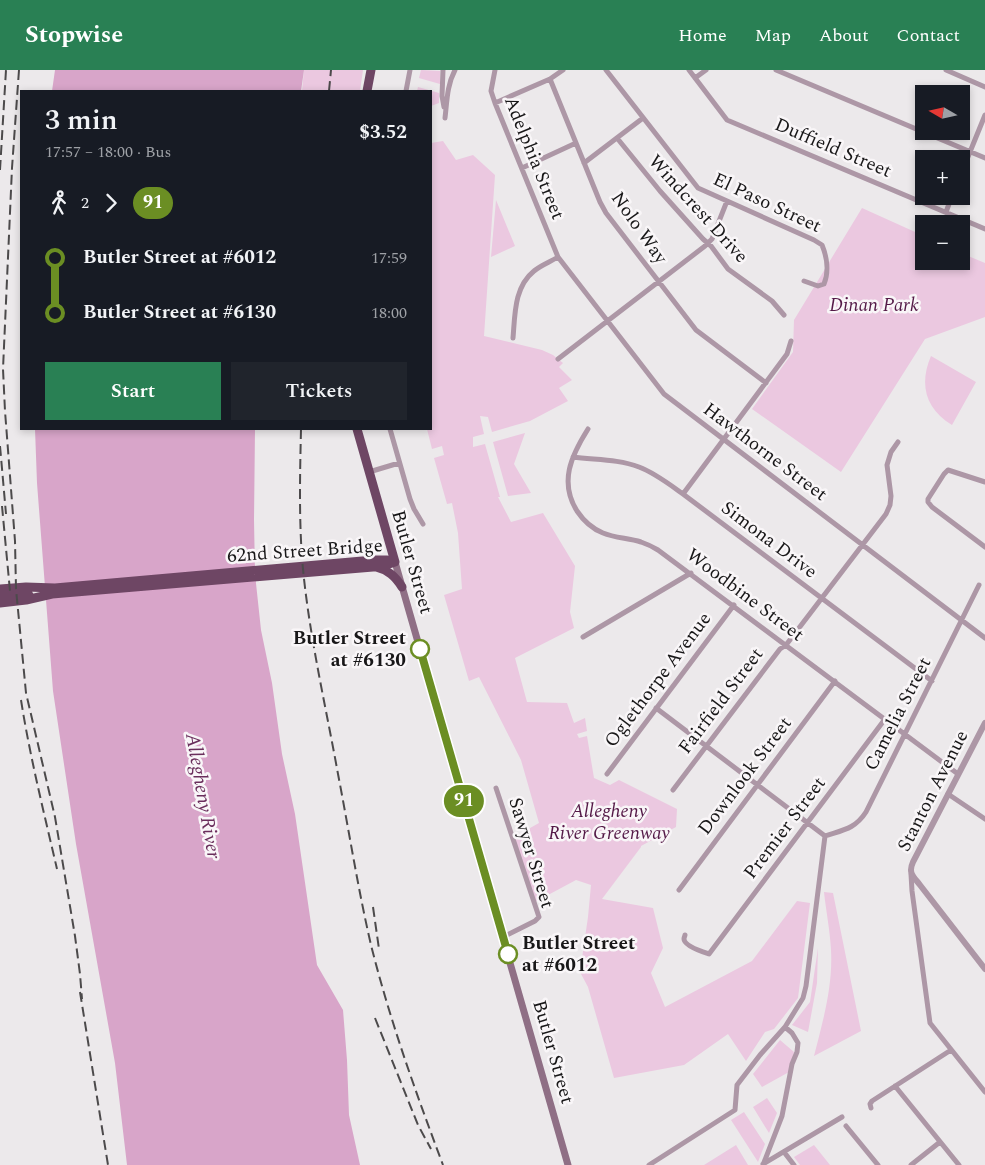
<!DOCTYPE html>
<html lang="en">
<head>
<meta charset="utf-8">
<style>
	:root { --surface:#171b24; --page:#20242c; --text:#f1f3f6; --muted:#9ea1a6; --accent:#298054 }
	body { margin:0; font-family:Spectral,serif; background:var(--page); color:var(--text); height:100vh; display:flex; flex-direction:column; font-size:19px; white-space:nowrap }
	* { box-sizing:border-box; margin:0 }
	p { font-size:16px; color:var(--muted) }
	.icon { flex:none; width:28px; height:28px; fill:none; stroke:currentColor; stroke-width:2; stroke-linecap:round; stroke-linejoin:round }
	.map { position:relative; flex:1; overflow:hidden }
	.details { position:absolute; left:20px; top:20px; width:412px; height:340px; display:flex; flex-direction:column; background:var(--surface); border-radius:0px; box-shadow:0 2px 8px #0003 }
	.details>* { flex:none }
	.badge { padding:0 10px; border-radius:16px; font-size:18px; line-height:32px }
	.needle { width:32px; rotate:279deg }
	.fabs { position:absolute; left:915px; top:15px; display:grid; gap:10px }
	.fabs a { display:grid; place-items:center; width:55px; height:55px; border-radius:0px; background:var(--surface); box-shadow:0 2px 8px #0003; font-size:25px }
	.map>.badge { position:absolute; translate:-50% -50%; box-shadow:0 0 0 2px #fff }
	.legs { display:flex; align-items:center; gap:8px; height:55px; padding:0 25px; font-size:16px }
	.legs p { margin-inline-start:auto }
	.overview { display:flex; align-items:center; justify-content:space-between; height:85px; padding:0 25px }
	h1 { font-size:28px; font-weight:600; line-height:38px }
	.primary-button { display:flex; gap:10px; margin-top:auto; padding:10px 25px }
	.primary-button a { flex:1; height:58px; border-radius:0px; background:var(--accent); color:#fff; font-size:20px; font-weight:600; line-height:58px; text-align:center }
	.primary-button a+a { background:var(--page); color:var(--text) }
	ul { padding:0 25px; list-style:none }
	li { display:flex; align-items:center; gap:18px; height:55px; font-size:19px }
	li i { display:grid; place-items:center; width:8px; height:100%; margin:0 6px; background:currentColor }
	li i::after { content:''; width:12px; height:12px; margin:-6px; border:4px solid; border-radius:50%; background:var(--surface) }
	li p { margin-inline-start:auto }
	li:first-child i { background:linear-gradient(#0000 50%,currentColor 0) }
	li:last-child i { background:linear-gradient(currentColor 50%,#0000 0) }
	header { display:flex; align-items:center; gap:30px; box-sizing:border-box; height:70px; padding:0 25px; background:var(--accent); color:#fff }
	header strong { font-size:24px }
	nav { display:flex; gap:28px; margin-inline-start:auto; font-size:18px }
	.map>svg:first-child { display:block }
	.green { fill:#ebc8e0 }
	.water { fill:#d8a5c9 }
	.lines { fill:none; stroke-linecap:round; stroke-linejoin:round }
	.minor { stroke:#ad97a6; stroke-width:5 }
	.tertiary { stroke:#ad97a6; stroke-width:6 }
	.secondary { stroke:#8f6f85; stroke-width:7 }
	.trunk { stroke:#6e4664; stroke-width:9 }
	.rail { stroke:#4c4a4b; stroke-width:2; stroke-dasharray:10 5; stroke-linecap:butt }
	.line-1-casing { stroke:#fff; stroke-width:11 }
	.line-1 { stroke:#6b8e23; stroke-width:8 }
	.stop-1-dot { fill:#fff; stroke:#6b8e23; stroke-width:2.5 }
	.labels { text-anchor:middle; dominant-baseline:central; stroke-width:5; stroke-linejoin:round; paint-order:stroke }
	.street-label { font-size:19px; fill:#181718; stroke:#f9f6f8 }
	.park-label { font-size:19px; font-style:italic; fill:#541947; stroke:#f9f6f8 }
	.stop-label { font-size:19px; font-weight:bold; fill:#181718; stroke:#f9f6f8; text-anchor:end }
	.water-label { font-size:20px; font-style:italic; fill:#6a2e5c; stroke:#f9f6f8 }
</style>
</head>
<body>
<header>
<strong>Stopwise</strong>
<nav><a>Home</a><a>Map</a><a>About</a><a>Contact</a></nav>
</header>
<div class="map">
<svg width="985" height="1095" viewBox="0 0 985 1095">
	<rect width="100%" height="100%" fill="#ece9eb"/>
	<path class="green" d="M304,0H363L360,21H302Z
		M421,0L440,1V14L419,8Z
		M418,17L439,23V33L431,36V21H417Z
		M443,71L456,90L473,85L495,105L484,266L542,280L553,285L563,293L559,297L572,310L559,318L568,331L530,351L492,362L488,347L480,346L484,364L473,367V377L485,374L500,427H498L511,452L543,443L575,496L570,542L574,558L515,588L527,632L567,633L574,653L585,648L587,661L577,664L579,668L587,666L594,708L610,715L619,710L677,739L676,757L641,776V777L602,829L653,838L663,878L651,903L665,937L752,891L797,831L810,833L798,928L774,959L765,962L746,991L728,964L684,995L614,1008L588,917L580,902L588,847L591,815L576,810L535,832L514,767L539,753L521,690L479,607L469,611L444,525L462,519L458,463L452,433L447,434L434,388L444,385L442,376L432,379L427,359H431V73Z
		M496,130L515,176L491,187Z
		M862,138L924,166V191H961V183L985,193V247L925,269L841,402L752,339L793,282L794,250Z
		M931,286L976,312L952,355C925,339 919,314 931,286Z
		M525,363L514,394L531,423L508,426L493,372Z
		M824,822L833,823L861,961L814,986C823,951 833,916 831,880C830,860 826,841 824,822Z
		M818,878L817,913L808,962L792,955L810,932Z
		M780,970L794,982L789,1002L762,1017L753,1004Z
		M767,1028L777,1043L769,1063L753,1037Z
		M744,1042L765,1074L758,1092L731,1050Z
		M736,1075L748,1095H704Z
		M814,1075L830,1095H800L794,1087Z"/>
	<path class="water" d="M55,0H304L301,21H52Z
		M35,359H255L254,450L255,504L261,560L272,613L282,684L295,744L317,895L343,940L347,990L349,1045L360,1095H127L115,993L76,774L53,621L37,413Z"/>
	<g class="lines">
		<path class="minor" d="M443,0L442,26L444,37
			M495,0L491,21L495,33L558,187L664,324L985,568
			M606,0L698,118L814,170L822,175C827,187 829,202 824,214L818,216L804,211
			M689,0L727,50L985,159
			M776,0L985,88
			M946,0L985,17
			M695,8L706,0
			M550,9L600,132L606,143L696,260L766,313
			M406,21L410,0
			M495,33L550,9L563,0
			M445,48C447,31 447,15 455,0
			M617,68L660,121L703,169L711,176L728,199L772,231L784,245
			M584,93L643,48
			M522,98L576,73
			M961,104L985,45
			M946,142L952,126
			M513,268C515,245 514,217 534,201C541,195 550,192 558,187
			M558,289L705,176L712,169L727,131
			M390,359L410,429L414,439L423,454
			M588,359C571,386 559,412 577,441C583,450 593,459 603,463C615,468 628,468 641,472C647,474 653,477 658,480L958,704
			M573,387C595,390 618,389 639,397C655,403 669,414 683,424L932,611
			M369,402L399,393
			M985,412L948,400L944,404L928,429V432L932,437L985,477
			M683,424L787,284L791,271
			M583,567L691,503
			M656,638L825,766
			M607,704L734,535
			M496,718L539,847L535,851L503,867
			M673,720L780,579L786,575L886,444L890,435L891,426L887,395L891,382L898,372
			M948,724L985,749
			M825,766C843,760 855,759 866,742L979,515
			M911,804L912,821L930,953L985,1022
			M679,820L835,611
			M685,865C685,866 684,867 684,869C684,876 703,882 709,884L885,649
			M895,1016L959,1095
			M871,1038L870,1034L872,1031L951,980
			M846,1056L878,1095
			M784,1082L794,1095
			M763,1094L842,1047
			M649,1095L735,1040L737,1015L760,985L785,957L803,928L806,916L825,766
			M763,1095L782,1046L792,994L797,982L798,973L792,963L785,957
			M911,1095L940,1072"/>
		<path class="tertiary" d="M985,653L913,792C908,803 913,806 920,815L985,899"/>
		<path class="secondary" d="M395,492L568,1095"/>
		<path class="trunk" d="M367,21L371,0
			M357,359L395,492
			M376,497C388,500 395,506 402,517
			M0,519L26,517L55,518L374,490H387
			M0,526L29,525
			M0,533L26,530L52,524L373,497L386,495L395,492"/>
		<path class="rail" d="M19,0L12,98L3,299L5,341L15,471L16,519L26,623L55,747L75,866L80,904L82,929
			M329,21L331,0
			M0,100L6,0
			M301,359C300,402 299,445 302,488C308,561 325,632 338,704C349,761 358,819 371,875C390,951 416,1023 443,1095
			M0,376L6,444
			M2,436L10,521
			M21,630C30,687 44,743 57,799
			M373,837L379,879
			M80,922L108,1095
			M375,948L418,1055L431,1079"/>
	</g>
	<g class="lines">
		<g class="line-1-casing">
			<path id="line-1" d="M420,579L508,884"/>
		</g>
		<use href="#line-1" class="line-1"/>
	</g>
	<g class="stop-1-dot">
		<circle cx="420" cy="579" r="9"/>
		<circle cx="508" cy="884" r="9"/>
	</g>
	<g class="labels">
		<g class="street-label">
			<text transform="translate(833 78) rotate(23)">Duffield Street</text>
			<text transform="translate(534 88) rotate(68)">Adelphia Street</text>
			<text transform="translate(767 133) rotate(25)">El Paso Street</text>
			<text transform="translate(698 139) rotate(48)">Windcrest Drive</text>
			<text transform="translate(639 158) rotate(55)">Nolo Way</text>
			<text transform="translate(765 382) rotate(37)">Hawthorne Street</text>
			<text transform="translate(769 470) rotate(37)">Simona Drive</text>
			<text transform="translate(305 481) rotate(-4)">62nd Street Bridge</text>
			<text transform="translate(412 492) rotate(74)">Butler Street</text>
			<text transform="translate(745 525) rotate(37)">Woodbine Street</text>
			<text transform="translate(658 610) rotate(-53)">Oglethorpe Avenue</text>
			<text transform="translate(721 631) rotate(-53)">Fairfield Street</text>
			<text transform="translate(898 644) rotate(-63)">Camelia Street</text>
			<text transform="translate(745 706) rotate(-53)">Downlook Street</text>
			<text transform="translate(933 721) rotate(-63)">Stanton Avenue</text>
			<text transform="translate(785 758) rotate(-53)">Premier Street</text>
			<text transform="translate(531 783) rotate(73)">Sawyer Street</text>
			<text transform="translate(553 982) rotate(74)">Butler Street</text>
		</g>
		<g class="park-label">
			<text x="874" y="235">Dinan Park</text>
			<text x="609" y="741">Allegheny<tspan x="609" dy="22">River Greenway</tspan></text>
		</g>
		<g class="stop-label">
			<text x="406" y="568">Butler Street<tspan x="406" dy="22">at #6130</tspan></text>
			<text x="522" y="873" text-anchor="start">Butler Street<tspan x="522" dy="22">at #6012</tspan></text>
		</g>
		<g class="water-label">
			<text transform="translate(203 726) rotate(80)">Allegheny River</text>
		</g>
	</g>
</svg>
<div class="fabs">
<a><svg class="needle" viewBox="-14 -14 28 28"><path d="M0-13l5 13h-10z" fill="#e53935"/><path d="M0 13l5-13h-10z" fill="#9ea1a6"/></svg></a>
<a>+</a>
<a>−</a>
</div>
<b class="badge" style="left:464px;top:731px;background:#6b8e23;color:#fff">91</b>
<section class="details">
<div class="overview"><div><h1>3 min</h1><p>17:57 – 18:00 · Bus</p></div><b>$3.52</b></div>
<div class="legs"><svg class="icon" aria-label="walk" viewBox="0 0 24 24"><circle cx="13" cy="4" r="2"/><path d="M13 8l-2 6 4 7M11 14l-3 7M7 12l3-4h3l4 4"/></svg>2<svg class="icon" aria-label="forward" viewBox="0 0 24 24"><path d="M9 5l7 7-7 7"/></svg><b class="badge" style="background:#6b8e23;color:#fff">91</b></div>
<ul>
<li><i style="color:#6b8e23"></i><b>Butler Street at #6012</b><p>17:59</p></li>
<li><i style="color:#6b8e23"></i><b>Butler Street at #6130</b><p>18:00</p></li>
</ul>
<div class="primary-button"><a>Start</a><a>Tickets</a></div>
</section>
</div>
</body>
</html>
